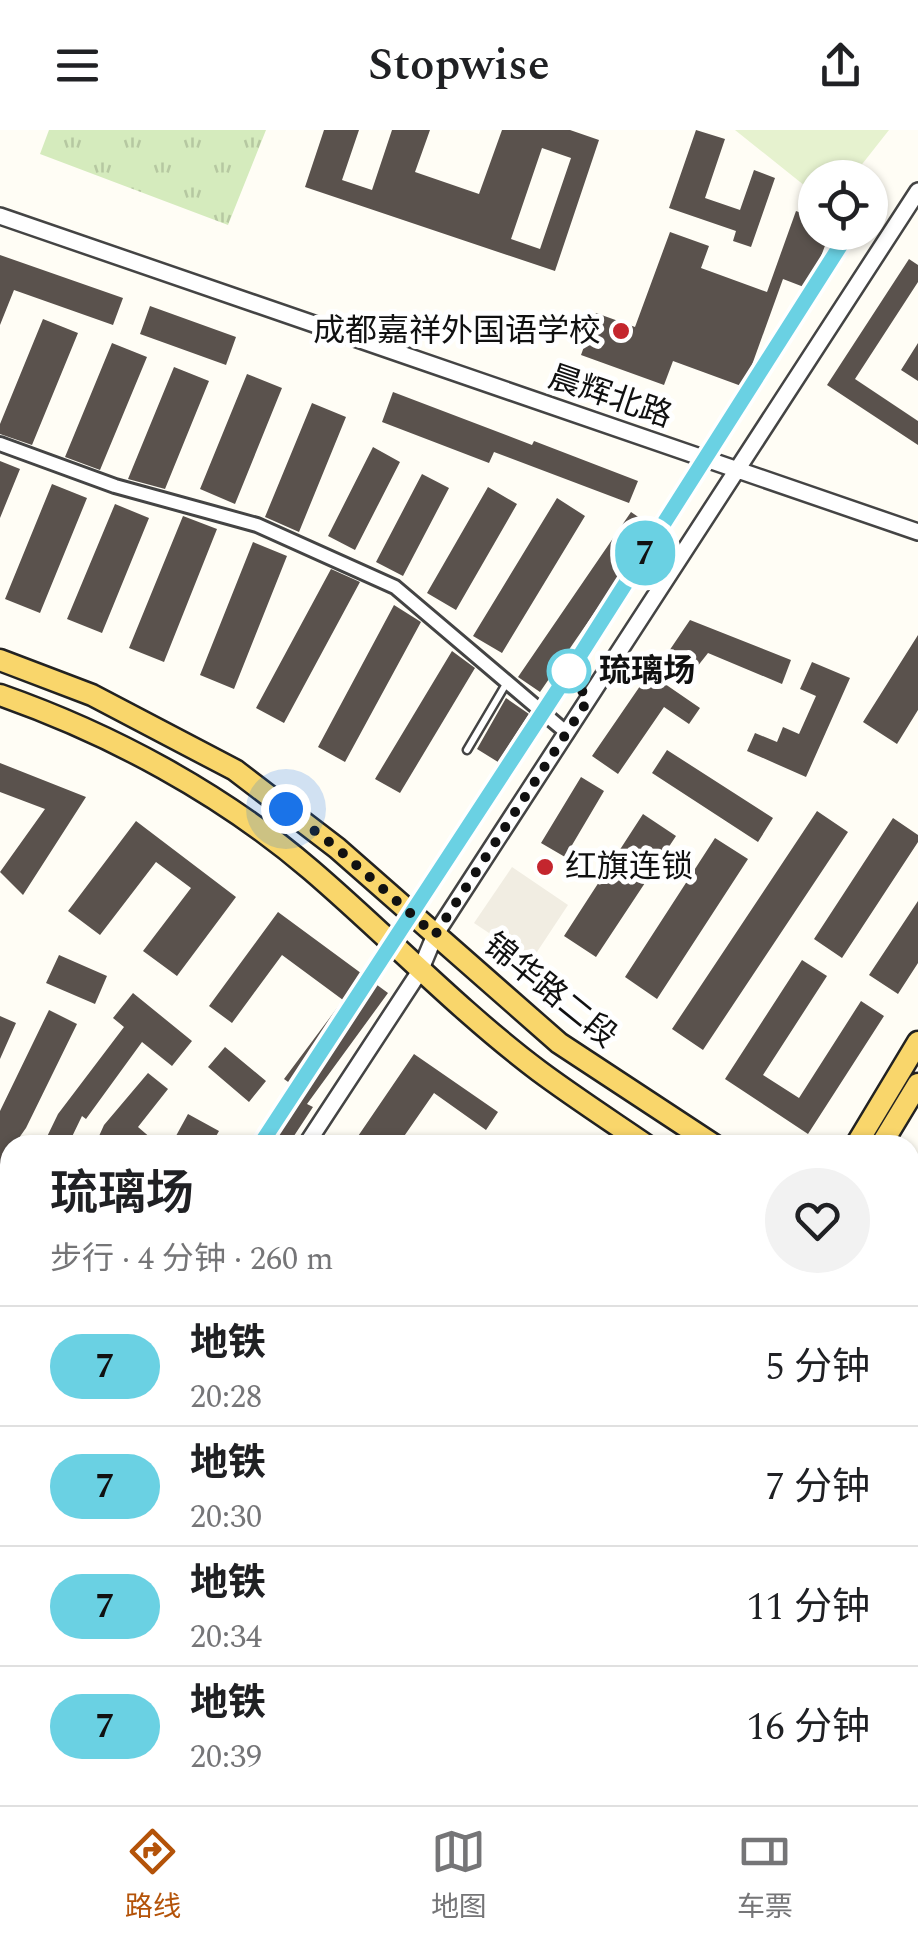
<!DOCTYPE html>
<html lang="zh">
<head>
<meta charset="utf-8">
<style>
	:root { --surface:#fff; --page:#f2f2f2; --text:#202124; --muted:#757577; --line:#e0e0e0; --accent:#b45309 }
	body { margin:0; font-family:Spectral,"Noto Sans SC",serif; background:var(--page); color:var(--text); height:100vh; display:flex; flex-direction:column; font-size:38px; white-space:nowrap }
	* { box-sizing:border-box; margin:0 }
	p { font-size:32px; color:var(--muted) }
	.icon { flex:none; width:55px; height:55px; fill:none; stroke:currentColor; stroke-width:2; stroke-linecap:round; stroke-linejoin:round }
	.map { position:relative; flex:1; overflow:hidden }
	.panel { position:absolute; left:0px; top:1005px; width:920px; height:670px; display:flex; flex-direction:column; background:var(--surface); border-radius:30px 30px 0 0; box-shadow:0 2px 8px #0004 }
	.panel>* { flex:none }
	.badge { padding:0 20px; border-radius:32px; font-size:35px; line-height:65px }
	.fabs { position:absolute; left:798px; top:30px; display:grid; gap:20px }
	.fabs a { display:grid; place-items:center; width:90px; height:90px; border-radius:50%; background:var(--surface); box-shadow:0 2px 8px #0004; font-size:50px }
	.you { position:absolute; width:50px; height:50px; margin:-25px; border:8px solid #fff; border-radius:50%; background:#1a73e8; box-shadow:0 0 0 15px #1a73e833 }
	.map>.badge { position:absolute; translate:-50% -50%; box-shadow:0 0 0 5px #fff }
	.round { display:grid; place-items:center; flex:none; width:105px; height:105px; border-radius:52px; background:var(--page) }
	.headline { display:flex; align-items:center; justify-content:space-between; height:170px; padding:0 50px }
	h1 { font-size:48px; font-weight:600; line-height:75px }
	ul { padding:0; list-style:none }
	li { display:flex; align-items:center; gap:30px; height:120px; padding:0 50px; border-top:2px solid var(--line) }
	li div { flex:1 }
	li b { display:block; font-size:38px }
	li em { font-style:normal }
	li .badge { min-width:110px; font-weight:700; text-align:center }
	header { display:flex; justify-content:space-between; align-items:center; height:130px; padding:0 50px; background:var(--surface); font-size:45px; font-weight:600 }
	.tabs { display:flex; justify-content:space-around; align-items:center; height:140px; border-top:2px solid var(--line); background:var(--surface); font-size:28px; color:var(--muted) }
	.tabs a { display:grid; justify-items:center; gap:5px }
	.tabs .selected { color:var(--accent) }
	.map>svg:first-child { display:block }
	.park { fill:url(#park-tufts) }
	.pitch { fill:#e6f2cf }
	.plaza { fill:#f1ede2 }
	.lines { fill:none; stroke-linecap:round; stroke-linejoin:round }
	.stream { stroke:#3f96cf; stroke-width:4 }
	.building { fill:#5a524d; fill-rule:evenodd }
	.primary-tunnel { stroke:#dbdad3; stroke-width:20; stroke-dasharray:20 10; stroke-linecap:butt }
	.service-casing { stroke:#444; stroke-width:11 }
	.minor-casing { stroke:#444; stroke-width:18 }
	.tertiary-casing { stroke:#444; stroke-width:20 }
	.primary-casing { stroke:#222; stroke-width:25 }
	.path { stroke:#333; stroke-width:2.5; stroke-dasharray:10 5; stroke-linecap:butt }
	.service { stroke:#fff; stroke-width:6 }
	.minor { stroke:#fff; stroke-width:12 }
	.tertiary { stroke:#fff; stroke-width:15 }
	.primary { stroke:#f9d66b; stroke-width:20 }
	.rail { stroke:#c4262e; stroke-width:4 }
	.line-casing { stroke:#fff; stroke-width:22 }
	.line { stroke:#6ad1e3; stroke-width:15 }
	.walk { stroke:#111; stroke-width:10; stroke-dasharray:0 18 }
	.poi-dot { fill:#c4262e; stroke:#fff; stroke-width:4 }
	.stop-dot { fill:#fff; stroke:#6ad1e3; stroke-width:5 }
	.labels { text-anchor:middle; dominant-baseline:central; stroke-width:10; stroke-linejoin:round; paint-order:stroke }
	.poi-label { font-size:32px; fill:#111; stroke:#fff; text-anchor:end }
	.street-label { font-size:32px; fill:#111; stroke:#fff }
	.stop-label { font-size:32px; font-weight:bold; fill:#111; stroke:#fff; text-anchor:start }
</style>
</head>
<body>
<header><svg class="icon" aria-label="menu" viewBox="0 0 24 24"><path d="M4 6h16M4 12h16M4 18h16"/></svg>Stopwise<svg class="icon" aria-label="share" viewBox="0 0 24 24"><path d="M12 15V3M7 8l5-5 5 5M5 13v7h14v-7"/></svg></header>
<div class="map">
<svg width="918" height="1675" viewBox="0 0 918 1675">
	<defs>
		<pattern id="park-tufts" width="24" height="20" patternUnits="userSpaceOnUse" patternTransform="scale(2.5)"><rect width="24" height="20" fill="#d5ebbd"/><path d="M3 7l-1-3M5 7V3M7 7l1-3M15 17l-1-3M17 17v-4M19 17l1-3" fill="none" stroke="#b6c8a1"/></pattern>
	</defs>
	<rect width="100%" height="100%" fill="#fffdf5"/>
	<path class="park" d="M49,0H266L228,95L40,24Z
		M0,1362L10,1373V1665H402L426,1675H0Z"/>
	<path class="pitch" d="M735,0H889L852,47L815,48V64Z
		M0,1131L10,1137V1269L0,1263Z"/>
	<path class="plaza" d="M512,737L568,775L531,831L474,793Z"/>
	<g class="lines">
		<path class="stream" d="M0,1492L10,1513
			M16,1675L18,1665"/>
	</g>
	<path class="building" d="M324,0H359L342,50L372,60L392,0H430L415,42L479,64L502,0H570L599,10L555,141L305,57ZM542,18L571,28L540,119L511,109Z
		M696,0L725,9L705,68L740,80L754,40L775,48L751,117L733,111L736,101L669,78Z
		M796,81L815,88V102H830L809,159L783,149L744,257L673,231L664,255L581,225L596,183L635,197L670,102L709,116L701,138L767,162Z
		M0,125L123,168L113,195L14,160L0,195Z
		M909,129L918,135V152L855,249L918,291V315L827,255Z
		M150,176L236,207L226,235L140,204Z
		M43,189L78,203L32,315L0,304V294Z
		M112,213L147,227L100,340L65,327Z
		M918,213V251L901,240Z
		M174,237L209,251L165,359L128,349Z
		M247,244L282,258L235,374L200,359Z
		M393,262L532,315L534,311L638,351L629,373L494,322L489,333L382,292Z
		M312,273L346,287L299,402L265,387Z
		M373,317L400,332L355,420L328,406Z
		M0,331L20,339L0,388Z
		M422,344L449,358L403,446L376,432Z
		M52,354L87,368L40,483L5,469Z
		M488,357L517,374L456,480L427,463Z
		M557,368L585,386L502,523L473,506Z
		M115,374L149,388L102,503L67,489Z
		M631,382L653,397L540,562L518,547Z
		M183,386L217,399L164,532L129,518Z
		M253,412L287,426L234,559L200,545Z
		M331,439L360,452L284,593L256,578Z
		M394,475L421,492L345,632L318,617Z
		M690,490L791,530L782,554L708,523L693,542L667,524Z
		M918,505V580L897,614L863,592Z
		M452,521L475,538L400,663L375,649Z
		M812,532L850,548L806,647L747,621L755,603L777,612L783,597L799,604L816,566L800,559Z
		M649,543L700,578L689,594L664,577L618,644L592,626Z
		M506,568L529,584L498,632L477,619Z
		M667,620L773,688L758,712L652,643Z
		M0,633L86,667L23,765L0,742L45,679L0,662Z
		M581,647L604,661L565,727L541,713Z
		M817,681L848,702L703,920L672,899Z
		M643,684L676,706L596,827L564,806Z
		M893,688L918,705V712L842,828L814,809Z
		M136,691L236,767L177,846L143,821L191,758L156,732L100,805L68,781Z
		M715,708L748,729L657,869L625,847Z
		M918,771V833L898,864L869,845Z
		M278,782L388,863L307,974L313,977L288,1015H264L278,995L280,997L302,962L284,949L343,870L282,825L232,893L209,876Z
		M59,825L107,846L95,874L46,853Z
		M802,830L827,846L763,945L799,968L861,871L884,886L808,1004L725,949Z
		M133,863L192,911L172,936L142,912L86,989L82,986L68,1015H43L58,984L124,897L113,888Z
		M49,880L77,894L26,998L14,1015H10V1022L0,1037V981Z
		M0,886L16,893L0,929Z
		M225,917L266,951L249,972L208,937Z
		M414,924L498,982L486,1000L434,963L398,1015H352Z
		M148,943L168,959L138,997L159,1015H95L104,995Z
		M188,984L219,1001L211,1015H171Z
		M0,1280L10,1286V1337L0,1331Z
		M824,1665H865L859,1675H818Z"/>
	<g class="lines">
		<path class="primary-tunnel" d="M910,1132L918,1137
			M910,1170L918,1174"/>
		<g class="service-casing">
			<path id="service" d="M467,620L506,554"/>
		</g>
		<g class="minor-casing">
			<path id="minor" d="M0,314L115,356L257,395L395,457L567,603
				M910,1464L918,1450
				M790,1675L795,1665"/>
		</g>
		<g class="tertiary-casing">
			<path id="tertiary" d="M0,86L918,402
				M306,1015L420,841L435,805L918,61
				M0,1088L10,1094
				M0,1468L10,1472
				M910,1486L918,1490
				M578,1665L612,1675"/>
		</g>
		<g class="primary-casing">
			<path id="primary" d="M0,530L92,565L235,640L337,718L559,913L714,1015
				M0,565C111,604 221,663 311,740C388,806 458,880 539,941C574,967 611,991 646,1015
				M856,1015L918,912
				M881,1015L918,954
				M502,1675L508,1665
				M533,1675L538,1665"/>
		</g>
		<path class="path" d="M140,1665L142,1675"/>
		<use href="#service" class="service"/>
		<use href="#minor" class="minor"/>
		<use href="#tertiary" class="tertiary"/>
		<use href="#primary" class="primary"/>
		<path class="rail" d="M910,1137L918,1123
			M910,1186L918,1172
			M910,1229L918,1215
			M910,1287L918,1273
			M602,1675L608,1665
			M620,1675L625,1665
			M656,1675L662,1665
			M686,1675L692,1665"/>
	</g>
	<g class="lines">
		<g class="line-casing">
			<path id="line" d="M260,1015L570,541L849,102"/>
		</g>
		<use href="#line" class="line"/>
		<path class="walk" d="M286,679L337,718L435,805L588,570L569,541"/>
	</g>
	<g class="poi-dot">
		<circle cx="621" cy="201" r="10"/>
		<circle cx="545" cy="737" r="10"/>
	</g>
	<circle class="stop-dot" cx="569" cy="541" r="20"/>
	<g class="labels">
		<g class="poi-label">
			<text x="601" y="201">成都嘉祥外国语学校</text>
			<text x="565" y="737" text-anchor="start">红旗连锁</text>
		</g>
		<g class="street-label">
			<text transform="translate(610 267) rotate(19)">晨辉北路</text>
			<text transform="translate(550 861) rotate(39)">锦华路二段</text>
		</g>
		<g class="stop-label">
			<text x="599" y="541">琉璃场</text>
		</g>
	</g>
</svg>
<div class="fabs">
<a><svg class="icon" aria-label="locate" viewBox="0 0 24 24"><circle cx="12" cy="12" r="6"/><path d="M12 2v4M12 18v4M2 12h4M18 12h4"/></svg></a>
</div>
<div class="you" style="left:286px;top:679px"></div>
<b class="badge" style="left:645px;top:423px;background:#6ad1e3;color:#111">7</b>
<section class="panel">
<div class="headline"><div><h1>琉璃场</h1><p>步行 · 4 分钟 · 260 m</p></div><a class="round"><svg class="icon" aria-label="heart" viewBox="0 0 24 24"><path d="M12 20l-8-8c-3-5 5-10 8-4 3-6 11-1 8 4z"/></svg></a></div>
<ul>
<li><span class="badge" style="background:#6ad1e3;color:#111">7</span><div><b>地铁</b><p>20:28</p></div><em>5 分钟</em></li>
<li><span class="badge" style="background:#6ad1e3;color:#111">7</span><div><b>地铁</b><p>20:30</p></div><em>7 分钟</em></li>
<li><span class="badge" style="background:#6ad1e3;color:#111">7</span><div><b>地铁</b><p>20:34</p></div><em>11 分钟</em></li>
<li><span class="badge" style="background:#6ad1e3;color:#111">7</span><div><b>地铁</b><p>20:39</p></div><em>16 分钟</em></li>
</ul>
</section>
</div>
<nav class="tabs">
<a class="selected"><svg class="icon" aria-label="directions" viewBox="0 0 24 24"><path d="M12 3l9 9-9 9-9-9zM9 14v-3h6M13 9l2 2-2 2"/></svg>路线</a>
<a><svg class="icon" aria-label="map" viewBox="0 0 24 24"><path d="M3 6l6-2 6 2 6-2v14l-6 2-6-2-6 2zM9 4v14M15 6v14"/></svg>地图</a>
<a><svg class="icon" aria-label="tickets" viewBox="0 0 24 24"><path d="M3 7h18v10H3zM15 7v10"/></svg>车票</a>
</nav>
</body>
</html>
